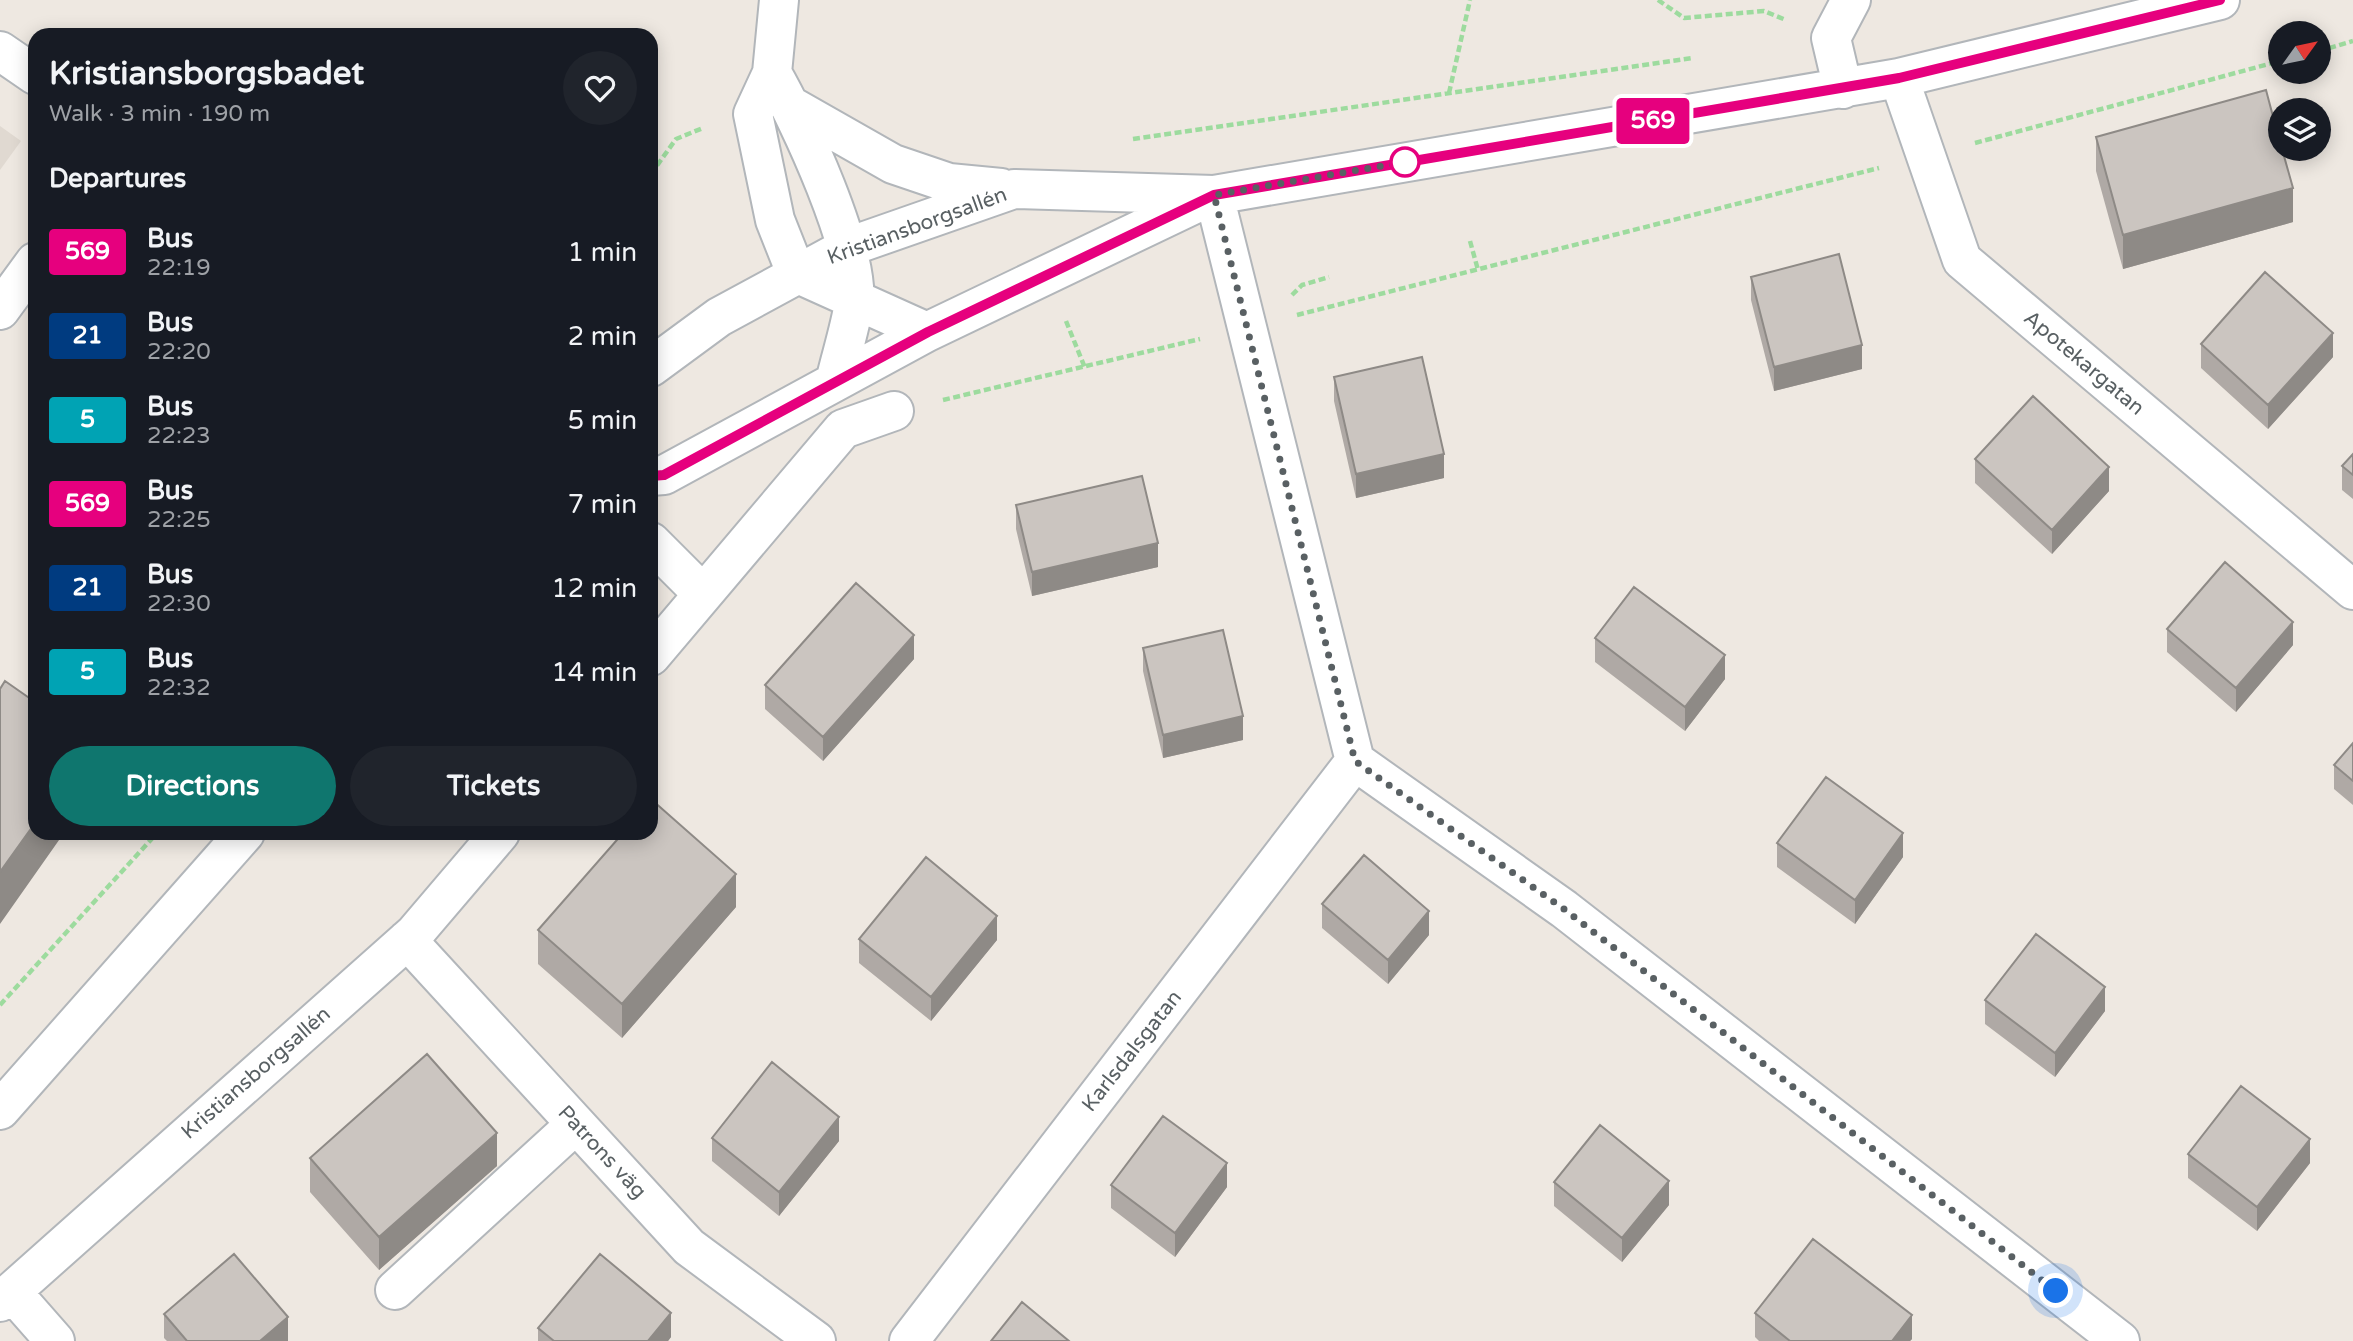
<!DOCTYPE html>
<html lang="en">
<head>
<meta charset="utf-8">
<style>
	:root { --surface:#171b24; --page:#20242c; --text:#f1f3f6; --muted:#9ea1a6; --accent:#0f766e }
	body { margin:0; font-family:"Varela Round",sans-serif; background:var(--page); color:var(--text); height:100vh; display:flex; flex-direction:column; font-size:26px; white-space:nowrap }
	* { box-sizing:border-box; margin:0 }
	p { font-size:23px; color:var(--muted) }
	.icon { flex:none; width:38px; height:38px; fill:none; stroke:currentColor; stroke-width:2; stroke-linecap:round; stroke-linejoin:round }
	.map { position:relative; flex:1; overflow:hidden }
	.sheet { position:absolute; left:28px; top:28px; width:630px; height:812px; display:flex; flex-direction:column; background:var(--surface); border-radius:21px; box-shadow:0 4px 18px #0003 }
	.sheet>* { flex:none }
	.badge { padding:0 14px; border-radius:5px; font-size:24px; line-height:46px }
	.needle { width:46px; rotate:57deg }
	.controls { position:absolute; left:2268px; top:21px; display:grid; gap:14px }
	.controls a { display:grid; place-items:center; width:63px; height:63px; border-radius:50%; background:var(--surface); box-shadow:0 4px 18px #0003; font-size:35px }
	.you { position:absolute; width:35px; height:35px; margin:-18px; border:5px solid #fff; border-radius:50%; background:#1a73e8; box-shadow:0 0 0 10px #1a73e833 }
	.map>.badge { position:absolute; translate:-50% -50%; box-shadow:0 0 0 4px #fff }
	h2 { padding:0 21px; font-size:26px; line-height:63px }
	.round { display:grid; place-items:center; flex:none; width:74px; height:74px; border-radius:37px; background:var(--page) }
	.headline { display:flex; align-items:center; justify-content:space-between; height:119px; padding:0 21px }
	h1 { font-size:33px; font-weight:800; line-height:52px }
	.action { display:flex; gap:14px; margin-top:auto; padding:14px 21px }
	.action a { flex:1; height:80px; border-radius:42px; background:var(--accent); color:#fff; font-size:28px; font-weight:800; line-height:80px; text-align:center }
	.action a+a { background:var(--page); color:var(--text) }
	ul { padding:0; list-style:none }
	li { display:flex; align-items:center; gap:21px; height:84px; padding:0 21px }
	li div { flex:1 }
	li b { display:block; font-size:26px }
	li em { font-style:normal }
	li .badge { min-width:77px; font-weight:700; text-align:center }
	.map>svg:first-child { display:block }
	.education { fill:#e0d9d1 }
	.lines { fill:none; stroke-linecap:round; stroke-linejoin:round }
	.minor-casing { stroke:#b2b6ba; stroke-width:42 }
	.path { stroke:#9ddb9e; stroke-width:4.5; stroke-dasharray:7 3.5; stroke-linecap:butt }
	.minor { stroke:#fff; stroke-width:38 }
	.wall { fill:#afa9a5 }
	.shaded-wall { fill:#8e8a86 }
	.building { fill:#cbc5c0; stroke:#8e8a86; stroke-width:2 }
	.line-casing { stroke:#fff; stroke-width:16 }
	.line { stroke:#e6007e; stroke-width:10 }
	.walk { stroke:#596063; stroke-width:7; stroke-dasharray:0 12.6 }
	.stop-dot { fill:#fff; stroke:#e6007e; stroke-width:3.5 }
	.labels { text-anchor:middle; dominant-baseline:central; stroke-width:5; stroke-linejoin:round; paint-order:stroke }
	.street-label { font-size:21px; fill:#596063; stroke:#fff }
</style>
</head>
<body>
<div class="map">
<svg width="2353" height="1341" viewBox="0 0 2353 1341">
	<rect width="100%" height="100%" fill="#eee8e1"/>
	<path class="education" d="M0,126L21,141L0,170Z"/>
	<g class="lines">
		<g class="minor-casing">
			<path id="minor" d="M779,0L772,73L753,114L775,220L796,273L927,332
				M0,51L35,75
				M772,73C799,120 860,250 854,303C850,329 841,356 835,382
				M1899,78L1962,260L2353,590
				M1843,89L1831,38L1851,0
				M791,106L893,164L949,183L1001,188
				M1214,195L1355,761L1564,909L2120,1341
				M0,310L35,262
				M651,367L719,317L848,247L1014,189L1214,195L1899,78L2220,0
				M651,476L664,475L927,332L1209,197
				M651,542L703,594
				M651,656L843,429L894,411
				M407,940L689,1247L816,1341
				M0,1110L245,833
				M395,1290L576,1124
				M12,1292L55,1341
				M0,1302L414,934L500,833
				M909,1341L1355,761"/>
		</g>
		<path class="path" d="M1658,0L1684,18L1764,11L1786,20
			M2319,51L2353,41
			M1449,93L1470,0
			M1133,139L1692,58
			M1975,143L2280,61
			M651,174L676,139L703,128
			M1470,241L1478,270
			M1292,295L1302,285L1329,277
			M1297,315L1879,168
			M1066,321L1085,368
			M943,400L1200,339
			M0,1005L157,833"/>
		<use href="#minor" class="minor"/>
	</g>
	<path class="wall" d="M2096,137L2293,222L2123,269L2096,171Z
		M1751,277L1862,369L1774,391L1751,300Z
		M2201,344L2333,357L2268,429L2201,368Z
		M1334,377L1444,478L1356,498L1334,401Z
		M2353,454V499L2342,490V466Z
		M1975,459L2109,491L2052,554L1975,483Z
		M1016,505L1158,567L1032,596L1016,529Z
		M2167,629L2293,645L2236,712L2167,652Z
		M1595,638L1725,679L1685,731L1595,662Z
		M1143,648L1243,740L1163,758L1143,671Z
		M914,659L823,761L765,709V685Z
		M2353,743V805L2334,789V765Z
		M1777,843L1903,857L1855,924L1777,867Z
		M1322,904L1429,935L1388,984L1322,928Z
		M736,907L622,1038L538,964V930Z
		M859,939L997,940L931,1021L859,963Z
		M1985,1000L2105,1011L2055,1077L1985,1024Z
		M712,1138L839,1141L779,1216L712,1161Z
		M2188,1154L2310,1163L2257,1231L2188,1178Z
		M310,1158L497,1166L379,1270L310,1192Z
		M1554,1182L1669,1205L1622,1262L1554,1206Z
		M1111,1185L1227,1187L1175,1257L1111,1208Z
		M1755,1313L1912,1339L1910,1341H1759L1755,1337Z
		M164,1314L288,1341H167L164,1338Z
		M538,1328L671,1337L668,1341H538Z"/>
	<path class="shaded-wall" d="M2293,188V222L2123,269V235Z
		M2333,333V357L2268,429V405Z
		M1862,345V369L1774,391V367Z
		M1444,454V478L1356,498V474Z
		M2109,467V491L2052,554V530Z
		M1158,543V567L1032,596V572Z
		M2293,622V645L2236,712V688Z
		M914,635V659L823,761V737Z
		M1725,655V679L1685,731V707Z
		M1243,716V740L1163,758V735Z
		M35,823V833H64L0,924V872Z
		M1903,833V857L1855,924V900Z
		M736,874V907L622,1038V1004Z
		M1429,911V935L1388,984V960Z
		M997,916V940L931,1021V997Z
		M2105,987V1011L2055,1077V1053Z
		M839,1117V1141L779,1216V1192Z
		M497,1133V1166L379,1270V1237Z
		M2310,1139V1163L2257,1231V1207Z
		M1227,1163V1187L1175,1257V1233Z
		M1669,1181V1205L1622,1262V1238Z
		M671,1313V1337L668,1341H648Z
		M1912,1315V1339L1910,1341H1892Z
		M288,1317V1341H260Z"/>
	<path class="building" d="M2266,90L2280,143V149H2282L2293,188L2123,235L2096,137Z
		M1839,254L1862,345L1774,367L1751,277Z
		M2265,272L2333,333L2268,405L2201,344Z
		M1422,357L1444,454L1356,474L1334,377Z
		M2033,396L2109,467L2052,530L1975,459Z
		M2353,454V475L2342,466Z
		M1142,476L1158,543L1032,572L1016,505Z
		M2225,562L2293,622L2236,688L2167,629Z
		M856,583L914,635L823,737L765,685Z
		M1634,587L1725,655L1685,707L1595,638Z
		M1223,630L1243,716L1163,735L1143,648Z
		M5,681L35,702V823L0,872V689Z
		M2353,743V781L2334,765Z
		M1826,777L1903,833L1855,900L1777,843Z
		M652,800L736,874L622,1004L538,930L623,833H651V801Z
		M1364,855L1429,911L1388,960L1322,904Z
		M926,857L997,916L931,997L859,939Z
		M2036,934L2105,987L2055,1053L1985,1000Z
		M427,1054L497,1133L379,1237L310,1158Z
		M772,1062L839,1117L779,1192L712,1138Z
		M2241,1086L2310,1139L2257,1207L2188,1154Z
		M1163,1116L1227,1163L1175,1233L1111,1185Z
		M1600,1125L1669,1181L1622,1238L1554,1182Z
		M1813,1239L1912,1315L1892,1341H1790L1755,1313Z
		M234,1254L288,1317L260,1341H187L164,1314Z
		M600,1254L671,1313L648,1341H554L538,1328Z
		M1022,1302L1069,1341H991Z"/>
	<g class="lines">
		<g class="line-casing">
			<path id="line" d="M651,476L664,475L928,332L1214,195L1899,78L2220,0"/>
		</g>
		<use href="#line" class="line"/>
		<path class="walk" d="M1405,162L1214,195L1355,761L1564,909L2056,1291"/>
	</g>
	<circle class="stop-dot" cx="1405" cy="162" r="14"/>
	<g class="labels">
		<g class="street-label">
			<text transform="translate(917 226) rotate(-20)">Kristiansborgsallén</text>
			<text transform="translate(2084 363) rotate(40)">Apotekargatan</text>
			<text transform="translate(1132 1051) rotate(-52)">Karlsdalsgatan</text>
			<text transform="translate(256 1073) rotate(-41)">Kristiansborgsallén</text>
			<text transform="translate(602 1152) rotate(47)">Patrons väg</text>
		</g>
	</g>
</svg>
<div class="controls">
<a><svg class="needle" viewBox="-14 -14 28 28"><path d="M0-13l5 13h-10z" fill="#e53935"/><path d="M0 13l5-13h-10z" fill="#9ea1a6"/></svg></a>
<a><svg class="icon" aria-label="layers" viewBox="0 0 24 24"><path d="M12 4l9 5-9 5-9-5zM3 14l9 5 9-5"/></svg></a>
</div>
<div class="you" style="left:2056px;top:1291px"></div>
<b class="badge" style="left:1653px;top:121px;background:#e6007e;color:#fff">569</b>
<section class="sheet">
<div class="headline"><div><h1>Kristiansborgsbadet</h1><p>Walk · 3 min · 190 m</p></div><a class="round"><svg class="icon" aria-label="heart" viewBox="0 0 24 24"><path d="M12 20l-8-8c-3-5 5-10 8-4 3-6 11-1 8 4z"/></svg></a></div>
<h2>Departures</h2>
<ul>
<li><span class="badge" style="background:#e6007e;color:#fff">569</span><div><b>Bus</b><p>22:19</p></div><em>1 min</em></li>
<li><span class="badge" style="background:#003b80;color:#fff">21</span><div><b>Bus</b><p>22:20</p></div><em>2 min</em></li>
<li><span class="badge" style="background:#00a3b4;color:#fff">5</span><div><b>Bus</b><p>22:23</p></div><em>5 min</em></li>
<li><span class="badge" style="background:#e6007e;color:#fff">569</span><div><b>Bus</b><p>22:25</p></div><em>7 min</em></li>
<li><span class="badge" style="background:#003b80;color:#fff">21</span><div><b>Bus</b><p>22:30</p></div><em>12 min</em></li>
<li><span class="badge" style="background:#00a3b4;color:#fff">5</span><div><b>Bus</b><p>22:32</p></div><em>14 min</em></li>
</ul>
<div class="action"><a>Directions</a><a>Tickets</a></div>
</section>
</div>
</body>
</html>
